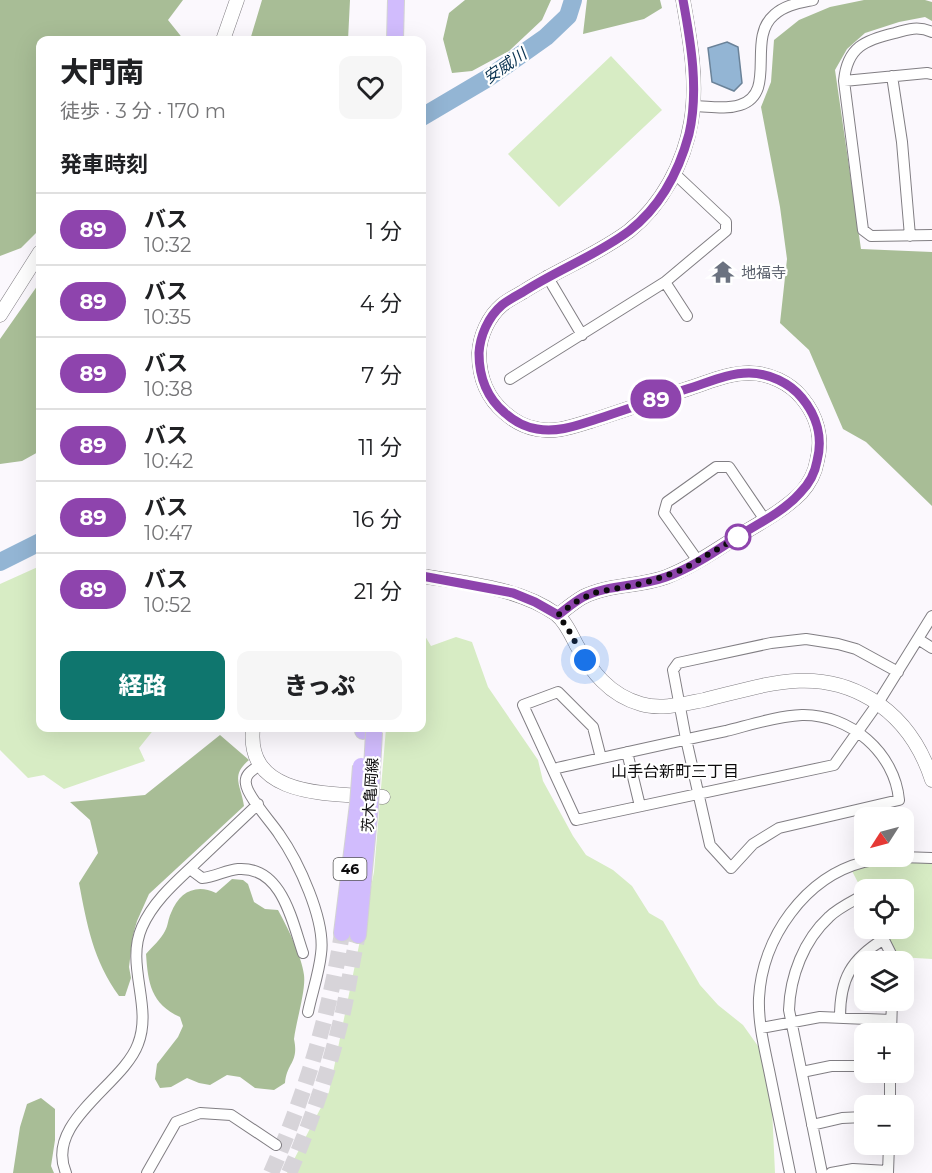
<!DOCTYPE html>
<html lang="ja">
<head>
<meta charset="utf-8">
<style>
	:root { --surface:#fff; --page:#f6f6f6; --text:#202124; --muted:#757577; --line:#e0e0e0; --accent:#0f766e }
	body { margin:0; font-family:Montserrat,"Noto Sans JP",sans-serif; background:var(--page); color:var(--text); height:100vh; display:flex; flex-direction:column; font-size:22px; white-space:nowrap }
	* { box-sizing:border-box; margin:0 }
	p { font-size:20px; color:var(--muted) }
	.icon { flex:none; width:33px; height:33px; fill:none; stroke:currentColor; stroke-width:2; stroke-linecap:round; stroke-linejoin:round }
	.map { position:relative; flex:1; overflow:hidden }
	.sheet { position:absolute; left:36px; top:36px; width:390px; height:696px; display:flex; flex-direction:column; background:var(--surface); border-radius:12px; box-shadow:0 6px 24px #0002 }
	.sheet>* { flex:none }
	.badge { padding:0 12px; border-radius:20px; font-size:21px; line-height:39px }
	.needle { width:39px; rotate:234deg }
	.tools { position:absolute; left:854px; top:807px; display:grid; gap:12px }
	.tools a { display:grid; place-items:center; width:60px; height:60px; border-radius:12px; background:var(--surface); box-shadow:0 6px 24px #0002; font-size:30px }
	.you { position:absolute; width:30px; height:30px; margin:-15px; border:4px solid #fff; border-radius:50%; background:#1a73e8; box-shadow:0 0 0 9px #1a73e833 }
	.map>.badge { position:absolute; translate:-50% -50%; box-shadow:0 0 0 3px #fff }
	h2 { padding:0 24px; font-size:22px; line-height:54px }
	.round { display:grid; place-items:center; flex:none; width:63px; height:63px; border-radius:12px; background:var(--page) }
	.headline { display:flex; align-items:center; justify-content:space-between; height:102px; padding:0 24px }
	h1 { font-size:28px; font-weight:800; line-height:45px }
	.cta { display:flex; gap:12px; margin-top:auto; padding:12px 24px }
	.cta a { flex:1; height:69px; border-radius:12px; background:var(--accent); color:#fff; font-size:24px; font-weight:800; line-height:69px; text-align:center }
	.cta a+a { background:var(--page); color:var(--text) }
	ul { padding:0; list-style:none }
	li { display:flex; align-items:center; gap:18px; height:72px; padding:0 24px; border-top:2px solid var(--line) }
	li div { flex:1 }
	li b { display:block; font-size:22px }
	li em { font-style:normal }
	li .badge { min-width:66px; font-weight:700; text-align:center }
	.map>svg:first-child { display:block }
	.green { fill:#d7ecc4 }
	.forest { fill:#a8bd96 }
	.water { fill:#93b5d4; stroke:#6a8298; stroke-width:1.5 }
	.lines { fill:none; stroke-linecap:round; stroke-linejoin:round }
	.river { stroke:#93b5d4; stroke-width:18 }
	.primary-tunnel { stroke:#d7d4d9; stroke-width:16; stroke-dasharray:16 8; stroke-linecap:butt }
	.minor-casing { stroke:#817e83; stroke-width:12 }
	.tertiary-casing { stroke:#817e83; stroke-width:15 }
	.primary-casing { stroke:#d3d3d3; stroke-width:18 }
	.minor { stroke:#fff; stroke-width:10 }
	.tertiary { stroke:#fff; stroke-width:14 }
	.primary { stroke:#d1bcfd; stroke-width:16 }
	.primary-bridge-casing { stroke:#d3d3d3; stroke-width:18; stroke-linecap:butt }
	.primary-bridge { stroke:#d1bcfd; stroke-width:16 }
	.line-casing { stroke:#fff; stroke-width:14 }
	.line { stroke:#8e44ad; stroke-width:9 }
	.walk { stroke:#0c0b0c; stroke-width:6; stroke-dasharray:0 10.8 }
	.stop-dot { fill:#fff; stroke:#8e44ad; stroke-width:3 }
	.labels { text-anchor:middle; dominant-baseline:central; stroke-width:4.5; stroke-linejoin:round; paint-order:stroke }
	.shield { fill:#fff; stroke:#555455; stroke-width:1.5 }
	.shield-label { font-size:14px; font-weight:bold; fill:#0c0b0c }
	.worship-label { font-size:15px; fill:#5b616d; stroke:#fff; text-anchor:start }
	.street-label { font-size:15px; fill:#0c0b0c; stroke:#fff }
	.water-label { font-size:16px; font-style:italic; fill:#08314f; stroke:#fff }
	.neighbourhood-label { font-size:16px; fill:#0c0b0c; stroke:#fff }
</style>
</head>
<body>
<div class="map">
<svg width="932" height="1173" viewBox="0 0 932 1173">
	<rect width="100%" height="100%" fill="#fbf8fd"/>
	<path class="green" d="M611,56L662,110L559,207L508,154Z
		M40,566V728H155L139,748L145,761L64,789L44,775L28,778L0,750V584Z
		M422,631L431,646L456,637L472,642L488,687L538,760L543,781L573,836L586,855L613,870L632,886L649,913L663,921L700,985L718,1005L743,1025L765,1056L771,1086L775,1173H287L329,1092L374,872L386,728H422Z
		M884,862H932V959L899,957L883,929L903,928V890H864V894L852,871Z"/>
	<path class="forest" d="M0,0H183L168,20L184,40H40V229L21,248L0,256Z
		M262,0H350L348,40H250Z
		M465,0H551L542,20L509,51L472,71L452,73L443,39L449,13Z
		M587,0H660L662,8L644,19L583,34Z
		M864,0H925L932,2V21L925,17L899,22L865,33L847,49L835,70L861,249L932,252V506L866,442L843,429L809,350L780,323L787,259L780,207L761,107L771,82L774,40L799,20L830,7Z
		M40,282V451L22,461L0,464V339Z
		M220,735L249,760C230,776 241,785 244,806L149,894L137,921L133,935L129,967L131,978L125,996H119C93,960 87,925 79,883L98,853L90,820L70,802L145,795Z
		M232,879L243,880L248,884L254,902L265,909L278,910C287,926 302,957 304,975C306,990 296,1022 294,1039C299,1063 287,1062 285,1083L274,1090L255,1088L240,1077L227,1075L210,1085L199,1083L187,1078L171,1087L160,1088L155,1079L157,1064L178,1037L183,1026L180,1017C151,1004 148,983 146,954C152,947 161,939 165,931C168,926 168,919 171,913C179,892 196,883 216,893Z
		M41,1098L55,1109V1140L51,1166L54,1173H13L20,1127L27,1104Z"/>
	<path class="water" d="M727,42L738,47L742,83L734,91L712,82L708,48Z"/>
	<g class="lines">
		<path class="river" d="M422,117L488,78L546,37L568,16L573,0
			M0,562L40,542"/>
		<path class="primary-tunnel" d="M271,1173C305,1095 329,1017 342,933
			M289,1173C312,1121 330,1067 343,1012C349,986 352,960 358,935"/>
		<g class="minor-casing">
			<path id="minor" d="M932,32C919,26 908,29 895,33C865,40 847,47 844,81L863,230L871,236L932,235
				M892,76L902,142L910,236
				M844,81L927,73L932,74
				M693,106C708,106 725,110 740,105C778,93 746,39 774,15C785,5 799,3 813,0
				M547,276L582,335
				M665,282L687,316
				M510,379L665,282L726,231V222L675,174
				M698,561L664,513L667,502L716,467H729L765,520
				M918,639L932,648
				M627,752L640,806
				M601,758L593,727L558,692L523,705L576,820L834,765L878,703L932,616
				M261,764C253,770 244,774 246,784C247,796 272,823 279,834C298,861 326,920 321,954C319,973 312,993 308,1012
				M553,769C611,756 668,743 726,731C750,725 777,716 802,715C850,714 895,753 899,800L779,828L753,844L731,868L710,845L686,739L673,670L678,663L771,643L806,639L838,644L856,649L898,672
				M190,869L202,878C215,877 226,870 238,869C282,866 292,921 303,953
				M878,928L895,962
				M840,1017C840,979 851,959 884,939
				M761,1028L820,1017L891,1020
				M891,1034L892,1000
				M802,1072L831,1066H864
				M890,1106V1072
				M812,1125L842,1118L864,1117
				M66,1173C44,1122 123,1085 138,1044C153,1006 125,965 142,927C154,900 177,881 198,861C218,842 238,823 258,804
				M147,1173L176,1122L200,1113L231,1115L276,1145
				M790,1173C783,1139 776,1104 769,1070C764,1046 758,1022 759,998C762,938 805,877 864,862C887,856 909,857 932,858
				M822,1173L789,1010C790,976 804,940 829,917C837,909 849,903 860,897L864,904
				M831,1173L853,1169L888,1171
				M888,1173L889,1144"/>
		</g>
		<g class="tertiary-casing">
			<path id="tertiary" d="M223,40L237,0
				M0,315L40,252
				M422,576C465,583 520,588 556,614C565,621 571,634 576,644C591,671 609,695 641,704C661,710 683,704 704,700C762,686 815,665 871,699C902,718 921,746 932,780
				M558,615C566,609 574,602 583,597C608,584 639,587 666,577C692,567 716,550 740,535C760,523 784,510 801,493C809,484 815,473 817,461C823,438 817,416 802,398C790,383 769,373 749,373C728,373 709,382 690,388C657,399 624,410 591,421C574,426 556,433 537,429C525,427 514,421 505,413C487,398 479,377 479,353C480,336 488,317 502,305C508,300 516,296 523,292C557,270 597,255 629,231C662,205 684,163 691,122C698,82 690,39 683,0
				M253,728C245,800 335,793 383,797"/>
		</g>
		<g class="primary-casing">
			<path id="primary" d="M395,40L396,0
				M363,731V728
				M342,933L358,804
				M358,935L370,806"/>
		</g>
		<use href="#minor" class="minor"/>
		<use href="#tertiary" class="tertiary"/>
		<use href="#primary" class="primary"/>
		<g class="primary-bridge-casing">
			<path id="primary-bridge" d="M358,804L361,766
				M370,806L374,732"/>
		</g>
		<use href="#primary-bridge" class="primary-bridge"/>
	</g>
	<g class="lines">
		<g class="line-casing">
			<path id="line" d="M422,576L513,593L535,602L558,615C566,609 574,602 583,597C608,584 639,587 666,577C694,567 720,548 745,532C764,521 786,509 800,493C809,484 815,473 817,461C823,438 817,416 802,398C790,383 769,373 749,373C728,373 709,382 690,388C659,398 628,409 597,419C578,425 558,433 537,429C525,427 514,421 505,413C487,398 479,377 479,353C480,336 488,317 502,305C508,300 516,296 523,292C557,270 597,255 629,231C660,207 679,171 689,134C699,91 691,43 683,0"/>
		</g>
		<use href="#line" class="line"/>
		<path class="walk" d="M585,660L568,629L558,615L574,603L593,593L645,583L682,570L738,537"/>
	</g>
	<defs>
		<g id="temple-bare" transform="scale(1.8)"><path d="M0-6L5-2H3V0L6.5 2.5H4V6H1.5V3h-3V6H-4V2.5H-6.5L-3 0V-2H-5Z" fill="#6b7280" stroke="#fff" stroke-width="2.5" paint-order="stroke"/></g>
	</defs>
	<g fill-rule="evenodd">
		<use href="#temple-bare" x="723" y="272"/>
	</g>
	<circle class="stop-dot" cx="738" cy="537" r="12"/>
	<g class="labels">
		<rect class="shield" x="333.5" y="858" width="33" height="22" rx="4.5"/>
		<g class="shield-label">
			<text x="350" y="869">46</text>
		</g>
		<g class="worship-label">
			<text x="741" y="272">地福寺</text>
		</g>
		<g class="street-label">
			<text transform="translate(370 795) rotate(-86)">茨木亀岡線</text>
		</g>
		<g class="water-label">
			<text transform="translate(505 66) rotate(-35)">安威川</text>
		</g>
		<g class="neighbourhood-label">
			<text x="675" y="771">山手台新町三丁目</text>
		</g>
	</g>
</svg>
<div class="tools">
<a><svg class="needle" viewBox="-14 -14 28 28"><path d="M0-13l5 13h-10z" fill="#e53935"/><path d="M0 13l5-13h-10z" fill="#757577"/></svg></a>
<a><svg class="icon" aria-label="locate" viewBox="0 0 24 24"><circle cx="12" cy="12" r="6"/><path d="M12 2v4M12 18v4M2 12h4M18 12h4"/></svg></a>
<a><svg class="icon" aria-label="layers" viewBox="0 0 24 24"><path d="M12 4l9 5-9 5-9-5zM3 14l9 5 9-5"/></svg></a>
<a>+</a>
<a>−</a>
</div>
<div class="you" style="left:585px;top:660px"></div>
<b class="badge" style="left:656px;top:399px;background:#8e44ad;color:#fff">89</b>
<section class="sheet">
<div class="headline"><div><h1>大門南</h1><p>徒歩 · 3 分 · 170 m</p></div><a class="round"><svg class="icon" aria-label="heart" viewBox="0 0 24 24"><path d="M12 20l-8-8c-3-5 5-10 8-4 3-6 11-1 8 4z"/></svg></a></div>
<h2>発車時刻</h2>
<ul>
<li><span class="badge" style="background:#8e44ad;color:#fff">89</span><div><b>バス</b><p>10:32</p></div><em>1 分</em></li>
<li><span class="badge" style="background:#8e44ad;color:#fff">89</span><div><b>バス</b><p>10:35</p></div><em>4 分</em></li>
<li><span class="badge" style="background:#8e44ad;color:#fff">89</span><div><b>バス</b><p>10:38</p></div><em>7 分</em></li>
<li><span class="badge" style="background:#8e44ad;color:#fff">89</span><div><b>バス</b><p>10:42</p></div><em>11 分</em></li>
<li><span class="badge" style="background:#8e44ad;color:#fff">89</span><div><b>バス</b><p>10:47</p></div><em>16 分</em></li>
<li><span class="badge" style="background:#8e44ad;color:#fff">89</span><div><b>バス</b><p>10:52</p></div><em>21 分</em></li>
</ul>
<div class="cta"><a>経路</a><a>きっぷ</a></div>
</section>
</div>
</body>
</html>
